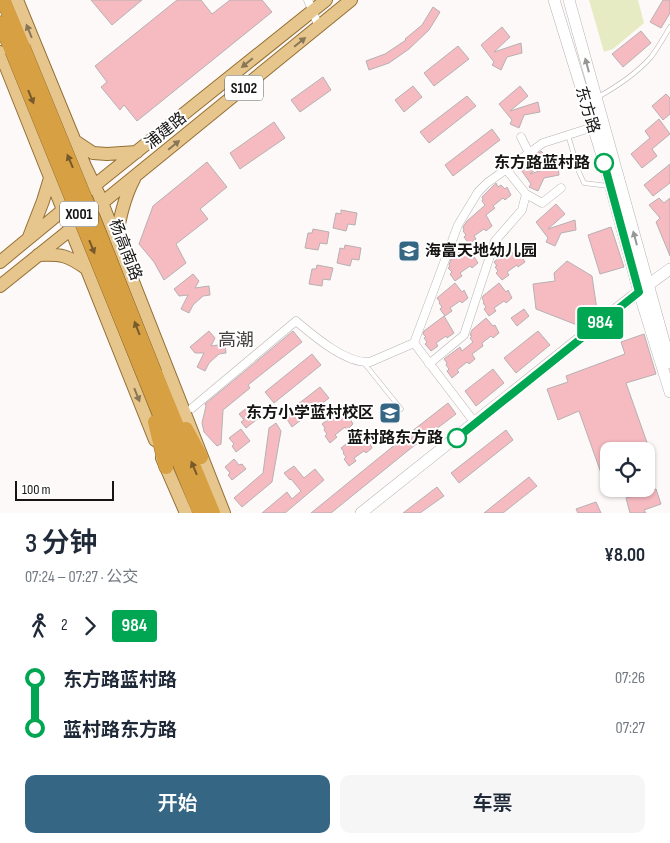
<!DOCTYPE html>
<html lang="zh">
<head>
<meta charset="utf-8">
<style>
	:root { --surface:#fff; --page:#f6f6f7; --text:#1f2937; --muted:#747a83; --accent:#356785 }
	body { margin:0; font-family:"Sofia Sans Condensed","Noto Sans SC",sans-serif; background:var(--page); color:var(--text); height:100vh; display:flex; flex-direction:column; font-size:19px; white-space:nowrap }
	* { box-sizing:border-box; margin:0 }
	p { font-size:16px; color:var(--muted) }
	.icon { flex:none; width:28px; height:28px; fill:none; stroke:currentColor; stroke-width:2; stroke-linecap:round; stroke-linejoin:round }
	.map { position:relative; height:513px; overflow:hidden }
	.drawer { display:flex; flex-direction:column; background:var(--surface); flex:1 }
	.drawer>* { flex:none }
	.badge { padding:0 10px; border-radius:4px; font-size:18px; line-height:32px }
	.controls { position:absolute; left:600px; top:442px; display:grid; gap:10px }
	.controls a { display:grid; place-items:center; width:55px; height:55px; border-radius:10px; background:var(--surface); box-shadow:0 1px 4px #0004; font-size:25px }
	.scale { position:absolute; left:15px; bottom:12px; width:99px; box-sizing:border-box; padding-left:5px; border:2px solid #161514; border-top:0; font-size:14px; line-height:18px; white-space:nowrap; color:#161514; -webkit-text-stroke:4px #fff; paint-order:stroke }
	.map>.badge { position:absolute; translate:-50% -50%; box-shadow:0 0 0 2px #fff }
	.legs { display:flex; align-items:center; gap:8px; height:55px; padding:0 25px; font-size:16px }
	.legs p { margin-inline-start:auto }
	.overview { display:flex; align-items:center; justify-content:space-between; height:85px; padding:0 25px }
	h1 { font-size:28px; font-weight:600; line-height:38px }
	.button { display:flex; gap:10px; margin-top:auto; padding:10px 25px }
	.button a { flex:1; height:58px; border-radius:10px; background:var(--accent); color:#fff; font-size:20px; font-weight:600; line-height:58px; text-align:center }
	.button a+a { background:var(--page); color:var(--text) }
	ul { padding:0 25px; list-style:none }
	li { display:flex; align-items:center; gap:18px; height:50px; font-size:19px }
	li i { display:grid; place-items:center; width:8px; height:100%; margin:0 6px; background:currentColor }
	li i::after { content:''; width:12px; height:12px; margin:-6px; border:4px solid; border-radius:50%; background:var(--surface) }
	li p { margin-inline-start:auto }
	li:first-child i { background:linear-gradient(#0000 50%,currentColor 0) }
	li:last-child i { background:linear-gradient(currentColor 50%,#0000 0) }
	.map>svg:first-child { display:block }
	.garden { fill:#e7ebc3 }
	.building { fill:#f6bac1; stroke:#b6b1b2 }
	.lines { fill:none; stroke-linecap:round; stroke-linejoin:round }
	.lane-casing { stroke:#b7b4b2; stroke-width:5 }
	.street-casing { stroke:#b7b4b2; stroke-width:9 }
	.secondary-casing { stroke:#b7b4b2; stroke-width:12 }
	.primary-casing { stroke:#936f32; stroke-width:14 }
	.highway-casing { stroke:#936f32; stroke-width:15 }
	.lane { stroke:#fff; stroke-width:4 }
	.street { stroke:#fff; stroke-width:8 }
	.secondary { stroke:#fff; stroke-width:11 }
	.primary { stroke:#e7c68e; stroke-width:12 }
	.highway { stroke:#d7a042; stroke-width:14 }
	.highway-bridge-casing { stroke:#936f32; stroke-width:15; stroke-linecap:butt }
	.highway-bridge { stroke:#d7a042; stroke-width:14 }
	.oneway { fill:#897657 }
	.oneway2 { fill:#969695 }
	.oneway3 { fill:#765a2b }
	.line-1-casing { stroke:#fff; stroke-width:11 }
	.line-1 { stroke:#00a651; stroke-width:8 }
	.stop-1-dot { fill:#fff; stroke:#00a651; stroke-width:2.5 }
	.labels { text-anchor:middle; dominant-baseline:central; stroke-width:4; stroke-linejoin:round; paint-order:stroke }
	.shield { fill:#fff; stroke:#5c5b5a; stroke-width:1 }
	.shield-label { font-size:15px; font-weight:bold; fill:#161514 }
	.street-label { font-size:16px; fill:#161514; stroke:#fff }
	.stop-label { font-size:16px; font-weight:bold; fill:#161514; stroke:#fff; text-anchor:end }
	.poi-label { font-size:16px; font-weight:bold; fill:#161514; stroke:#fff; text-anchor:start }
	.neighbourhood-label { font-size:18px; fill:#454140; stroke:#fff }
</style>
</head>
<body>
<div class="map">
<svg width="670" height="513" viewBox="0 0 670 513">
	<rect width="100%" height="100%" fill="#fdf9f8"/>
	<path class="garden" d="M589,0H638L644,23L613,49L604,52Z"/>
	<path class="building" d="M91,0H142L112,25Z
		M177,0H201L212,14L230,0H262L272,12L137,121L124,105L120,110L101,87L107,82L95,66Z
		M663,0H670V13L661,28L650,22Z
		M433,7L440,12L429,30L409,49L389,63L369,70L366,61L385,54L406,40L405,39L422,25Z
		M502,27L510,37L494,52L521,43L522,53L507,57L501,70L492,65L494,62L481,45Z
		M641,31L651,43L623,67L612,54Z
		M458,46L469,59L434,86L424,73Z
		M323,77L331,90L300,112L291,100Z
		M413,86L422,97L404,112L395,100Z
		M520,86L528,96L510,111L538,102L540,112L524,115L519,128L510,124L512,120L499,104Z
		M666,94L670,98V114L663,120L652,106Z
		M467,96L476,106L429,143L420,132Z
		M659,119L670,134L652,149L657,156L642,168L631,154L650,138L645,131Z
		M274,122L285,138L240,169L230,153Z
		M492,129L500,140L453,176L445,165Z
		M541,151L548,159L530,174L558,165L559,175L544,178L538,191L529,187L531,184L519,167Z
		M207,162L227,187L200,209L208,219L176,244L186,263L164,280L154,262L139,244L153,206Z
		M670,164V183L653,196L644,185Z
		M496,183L498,187L501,185L505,189L507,187L511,195L505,200L503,198L493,206L495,208L486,215L492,226L486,231L484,229L474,236L476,239L469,244L464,237L466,235L463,231L464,230L463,227L467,221L483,207L485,205L482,201L483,199L482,197Z
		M659,198L664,203L670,198V256L656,222L660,218L649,205Z
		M556,204L565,214L548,229L575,220L576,230L561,233L555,246L546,242L548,238L536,222Z
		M341,210L357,213L355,225L348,224L346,231L333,228L336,213L341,214Z
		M611,227L624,267L600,274L588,235Z
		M313,229L329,232L327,244L320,243L318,250L305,248L308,233H312Z
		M345,245L361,248L359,260L352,259L350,266L337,263L340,248L344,249Z
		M465,248L471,257L473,255L478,263L472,268L470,266L460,273L462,276L455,281L450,274L452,272L448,268L450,267L449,265L451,259Z
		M509,249L512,253L514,251L518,256L520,254L525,262L518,267L517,265L507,272L509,275L502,280L496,273L498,271L495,267L497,266L494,262Z
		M567,261L592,276L597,310L577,325L536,309L533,284L555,281L554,273Z
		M317,265L333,268L330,280L323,279L322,286L309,284L312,269H316Z
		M193,274L199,281L195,288L209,286L210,295L203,296L193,305L189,313L181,309L188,295L179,296L174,289Z
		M455,283L462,292L464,290L468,298L462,303L460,301L450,308L452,311L445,316L440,309L442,307L439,303L440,302L437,298Z
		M499,283L506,292L508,290L512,298L506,303L504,301L494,308L496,311L489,316L484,309L486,307L483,303L484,302L482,298L483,296Z
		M524,309L529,316L517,326L511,318Z
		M444,316L454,333L447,338L446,336L436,343L438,346L431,351L425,344L427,342L424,338L426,337L423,334L424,331Z
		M486,318L493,326L495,325L499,333L493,338L491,336L482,343L483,346L472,354L475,359L469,364L467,362L457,370L459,372L452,378L447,371L449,369L446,365L447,363L444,359L460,347L462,351L473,342L470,338L472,336L470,335L472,330Z
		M209,331L215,338L211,346L225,344L226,353L219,354L209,363L205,371L197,367L204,353H195L190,347Z
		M293,331L302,342L248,385L250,388L223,410L221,444L217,446L204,432L202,423L206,406L205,404Z
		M538,331L550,345L516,373L504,358Z
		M644,334L656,374L626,383L650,451H609V470L601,473L579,411L558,420L547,389L568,382L566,376L625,354L621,342Z
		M312,354L321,365L274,403L265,392Z
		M493,369L504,383L476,406L465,391Z
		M320,387L329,398L292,427L284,415Z
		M448,403L456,414L410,449L331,513H311L402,439Z
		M248,407L253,413L255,411L260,417L246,428L241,422L244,420L239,414Z
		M338,412L340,416L343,414L347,418L349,417L353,424L347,430L345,427L335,435L337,437L330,443L325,436L327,434L324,430L325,428L322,424Z
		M276,423L281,431L272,482L242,507L234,498L263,473L269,428Z
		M241,429L250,441L236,452L232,446L234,444L229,438Z
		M506,430L513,440L459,483L451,473Z
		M357,435L359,439L362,437L366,442L368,440L372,448L366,453L364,451L354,458L356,461L349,466L344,459L346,457L343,453L344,452L341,448Z
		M234,459L239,465L242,464L246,469L232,480L228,475L230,473L225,467Z
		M294,466L304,478L315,469L324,480L285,513H262L287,492L292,499L301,491L291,479L290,480L284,473Z
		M529,477L537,486L503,513H484Z
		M437,487L444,496L420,513H403Z
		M656,489L661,504L644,510L646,513H630L626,498Z
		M596,502L601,513H578L576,509Z"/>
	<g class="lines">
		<g class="lane-casing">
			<path id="lane" d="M598,97C616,87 637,73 651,57C658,48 664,37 670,27
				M568,135L579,172L584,183L608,186
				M364,363L401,409"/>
		</g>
		<g class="street-casing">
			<path id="street" d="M308,0L319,27
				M521,137L529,153
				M526,194L542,203L561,188
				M414,343L475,423
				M429,364L464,335L495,241L522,210L526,194L506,169
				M192,408L296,321C314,336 346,364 370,362L414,343L458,225L478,192L487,183L543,143L593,127"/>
		</g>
		<g class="secondary-casing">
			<path id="secondary" d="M554,0L604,162L639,292L670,392
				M569,0L670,363
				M361,513L633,296L670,269"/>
		</g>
		<g class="primary-casing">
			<path id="primary" d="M17,0L85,166L99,195L224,513
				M0,52L155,440
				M75,141L93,153L107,154L137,152
				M90,189L326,0
				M97,207L351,0
				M29,237L43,201L50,178
				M116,239C120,218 124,198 134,179
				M38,255C62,254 67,255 87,269
				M0,262L68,206
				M0,286L76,225
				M162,458L186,513"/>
		</g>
		<g class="highway-casing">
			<path id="highway" d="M3,0L23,47
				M0,23L12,51
				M155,373L213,513
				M145,378L200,513
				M155,422L166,467
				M186,429L201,457"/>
		</g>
		<use href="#lane" class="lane"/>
		<use href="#street" class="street"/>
		<use href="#secondary" class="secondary"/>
		<use href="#primary" class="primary"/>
		<use href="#highway" class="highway"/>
		<g class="highway-bridge-casing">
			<path id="highway-bridge" d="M23,47L100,235L155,373
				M12,51L145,378"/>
		</g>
		<use href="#highway-bridge" class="highway-bridge"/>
	</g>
	<defs><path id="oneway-solid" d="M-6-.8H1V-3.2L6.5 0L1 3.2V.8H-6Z" transform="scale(1.25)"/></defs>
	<g class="oneway">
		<use href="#oneway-solid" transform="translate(29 31) rotate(-112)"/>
		<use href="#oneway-solid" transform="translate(300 42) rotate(-39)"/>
		<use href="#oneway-solid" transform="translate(247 63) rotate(141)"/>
		<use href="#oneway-solid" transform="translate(174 145) rotate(-39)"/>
		<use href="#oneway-solid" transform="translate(137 395) rotate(68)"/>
	</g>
	<g class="oneway2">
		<use href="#oneway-solid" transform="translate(587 65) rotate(-105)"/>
		<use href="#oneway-solid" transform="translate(635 238) rotate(-105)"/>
	</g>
	<g class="oneway3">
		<use href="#oneway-solid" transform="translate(31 97) rotate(68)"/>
		<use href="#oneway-solid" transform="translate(70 161) rotate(-113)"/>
		<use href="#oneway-solid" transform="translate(92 247) rotate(68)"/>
		<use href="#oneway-solid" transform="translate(137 328) rotate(-111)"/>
		<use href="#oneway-solid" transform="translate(194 468) rotate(-113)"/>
	</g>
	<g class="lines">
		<g class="line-1-casing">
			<path id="line-1" d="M457,438L639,292L604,163"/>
		</g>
		<use href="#line-1" class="line-1"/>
	</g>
	<defs>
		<g id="school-square" transform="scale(1.125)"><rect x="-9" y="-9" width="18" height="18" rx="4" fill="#356785" stroke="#fff"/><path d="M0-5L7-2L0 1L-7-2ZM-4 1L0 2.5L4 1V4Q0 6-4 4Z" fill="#fff"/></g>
	</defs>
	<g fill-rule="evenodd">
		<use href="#school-square" x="409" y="251"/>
		<use href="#school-square" x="390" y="413"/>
	</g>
	<g class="stop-1-dot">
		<circle cx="604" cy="163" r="9"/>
		<circle cx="457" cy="438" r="9"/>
	</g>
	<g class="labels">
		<g class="shield">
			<rect x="225" y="75.5" width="38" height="25" rx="4"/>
			<rect x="60" y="201.5" width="38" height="25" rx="4"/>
		</g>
		<g class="shield-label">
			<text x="244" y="88">S102</text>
			<text x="79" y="214">X001</text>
		</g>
		<g class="street-label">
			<text transform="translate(587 110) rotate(73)">东方路</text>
			<text transform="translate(166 131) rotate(-39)">浦建路</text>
			<text transform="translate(125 250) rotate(69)">杨高南路</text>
		</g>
		<g class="stop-label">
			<text x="590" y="163">东方路蓝村路</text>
			<text x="443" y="438">蓝村路东方路</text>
		</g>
		<g class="poi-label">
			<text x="425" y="251">海富天地幼儿园</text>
			<text x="374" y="413" text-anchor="end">东方小学蓝村校区</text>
		</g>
		<g class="neighbourhood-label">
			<text x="236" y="340">高潮</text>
		</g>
	</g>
</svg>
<div class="controls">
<a><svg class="icon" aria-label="locate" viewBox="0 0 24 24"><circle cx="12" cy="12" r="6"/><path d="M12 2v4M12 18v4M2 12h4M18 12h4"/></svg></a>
</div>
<div class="scale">100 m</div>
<b class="badge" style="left:600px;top:323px;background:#00a651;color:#fff">984</b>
</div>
<section class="drawer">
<div class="overview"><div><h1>3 分钟</h1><p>07:24 – 07:27 · 公交</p></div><b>¥8.00</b></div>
<div class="legs"><svg class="icon" aria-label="walk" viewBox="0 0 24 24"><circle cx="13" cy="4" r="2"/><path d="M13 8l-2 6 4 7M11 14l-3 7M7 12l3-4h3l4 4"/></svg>2<svg class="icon" aria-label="forward" viewBox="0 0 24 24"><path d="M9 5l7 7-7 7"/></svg><b class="badge" style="background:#00a651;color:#fff">984</b></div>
<ul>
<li><i style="color:#00a651"></i><b>东方路蓝村路</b><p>07:26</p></li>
<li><i style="color:#00a651"></i><b>蓝村路东方路</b><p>07:27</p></li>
</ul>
<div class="button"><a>开始</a><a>车票</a></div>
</section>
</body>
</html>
